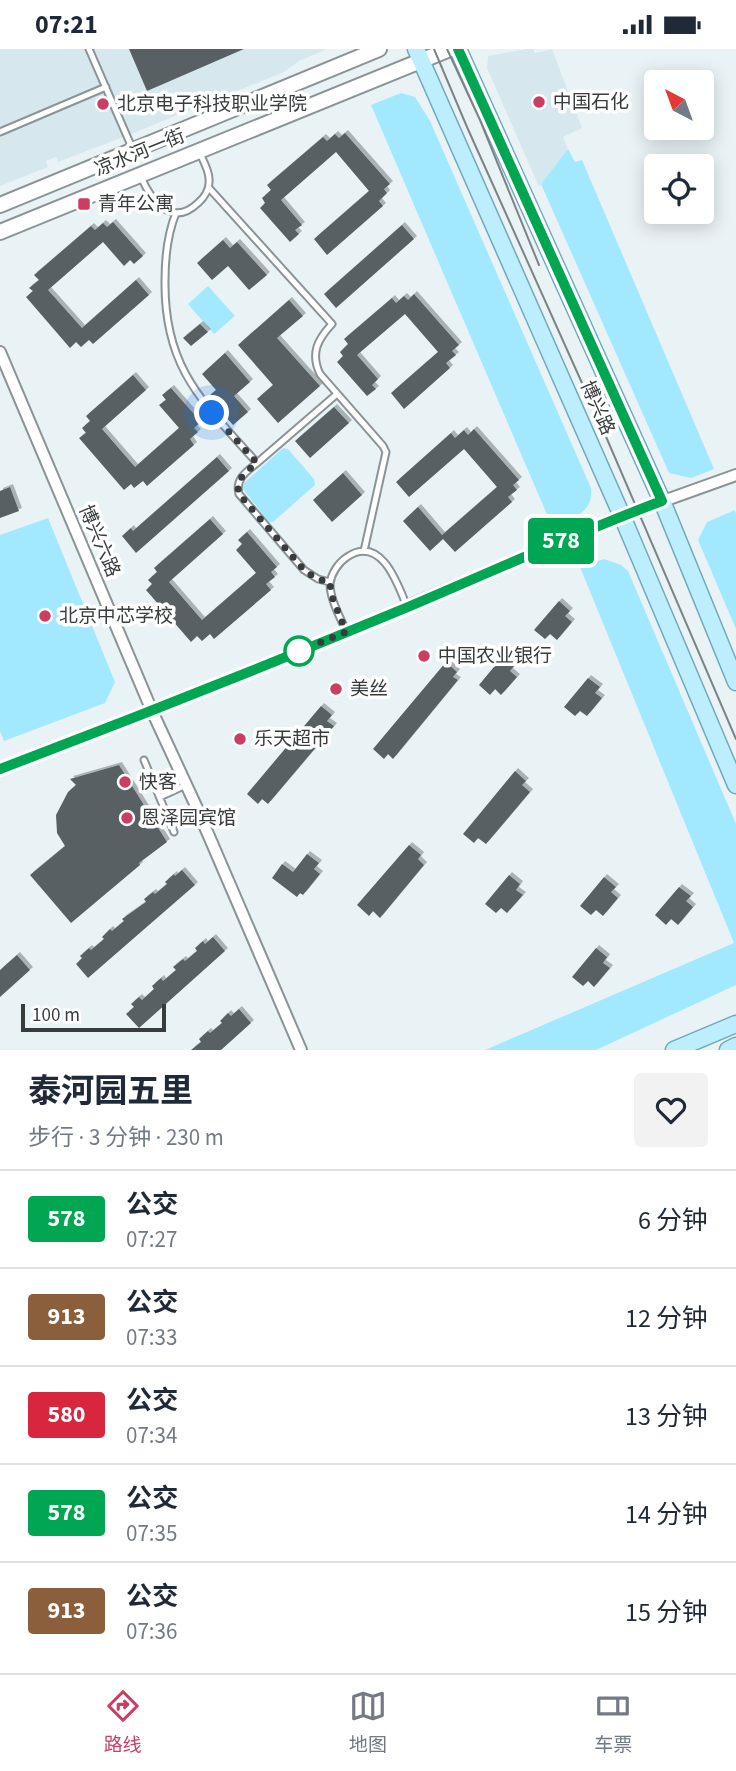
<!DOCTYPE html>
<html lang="zh">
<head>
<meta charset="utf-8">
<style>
	:root { --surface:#fff; --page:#f2f2f3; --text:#1f2937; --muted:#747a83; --line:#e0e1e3; --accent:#cc3d63 }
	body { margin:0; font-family:"Source Sans 3","Noto Sans SC",sans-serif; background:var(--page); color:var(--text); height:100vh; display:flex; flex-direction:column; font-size:26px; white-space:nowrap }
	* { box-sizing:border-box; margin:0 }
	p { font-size:23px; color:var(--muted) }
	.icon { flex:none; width:38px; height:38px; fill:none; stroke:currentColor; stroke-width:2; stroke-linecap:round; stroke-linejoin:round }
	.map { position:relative; height:1001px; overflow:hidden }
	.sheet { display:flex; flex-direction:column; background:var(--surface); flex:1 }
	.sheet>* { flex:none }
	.badge { padding:0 14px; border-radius:5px; font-size:24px; line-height:46px }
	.needle { width:46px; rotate:319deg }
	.buttons { position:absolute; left:644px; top:21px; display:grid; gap:14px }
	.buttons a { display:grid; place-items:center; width:70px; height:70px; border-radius:7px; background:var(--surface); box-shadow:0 4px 18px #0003; font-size:35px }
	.scale { position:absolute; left:21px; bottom:18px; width:145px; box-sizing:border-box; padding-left:7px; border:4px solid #383c3d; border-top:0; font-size:19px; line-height:24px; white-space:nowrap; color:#383c3d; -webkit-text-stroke:5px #fff; paint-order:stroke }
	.you { position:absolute; width:35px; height:35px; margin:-18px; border:5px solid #fff; border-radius:50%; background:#1a73e8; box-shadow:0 0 0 10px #1a73e833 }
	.map>.badge { position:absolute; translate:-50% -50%; box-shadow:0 0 0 4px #fff }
	.round { display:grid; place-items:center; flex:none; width:74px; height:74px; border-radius:7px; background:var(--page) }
	.summary { display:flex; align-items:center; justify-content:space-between; height:119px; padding:0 28px }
	h1 { font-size:33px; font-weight:700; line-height:52px }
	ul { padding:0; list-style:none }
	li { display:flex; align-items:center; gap:21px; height:98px; padding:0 28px; border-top:2px solid var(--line) }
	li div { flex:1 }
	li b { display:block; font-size:26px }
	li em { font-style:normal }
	li .badge { min-width:77px; font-weight:700; text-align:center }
	.status { display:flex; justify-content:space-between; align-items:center; height:49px; padding:0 35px; background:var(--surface); direction:ltr }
	.status svg { height:19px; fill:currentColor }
	.tab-bar { display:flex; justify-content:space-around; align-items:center; height:98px; border-top:2px solid var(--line); background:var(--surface); font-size:19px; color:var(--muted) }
	.tab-bar a { display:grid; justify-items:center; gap:4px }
	.tab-bar .selected { color:var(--accent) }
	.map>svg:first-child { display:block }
	.built { fill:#d6e8ee }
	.green { fill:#a2e9ff }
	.building { fill:#586063; filter:url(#shadow) }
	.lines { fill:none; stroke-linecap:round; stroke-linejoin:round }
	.service-casing { stroke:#8a9396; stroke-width:9 }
	.minor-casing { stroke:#8a9396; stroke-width:14 }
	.secondary-casing { stroke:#8a9396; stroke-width:18 }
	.primary-casing { stroke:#71a9ba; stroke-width:19 }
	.service { stroke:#fff; stroke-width:5 }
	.minor { stroke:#fff; stroke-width:10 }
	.secondary { stroke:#fff; stroke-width:14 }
	.primary { stroke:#bceefe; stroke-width:16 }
	.tram { stroke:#7d8385; stroke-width:2 }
	.line-casing { stroke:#fff; stroke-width:16 }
	.line { stroke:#00a651; stroke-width:10 }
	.walk { stroke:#383c3d; stroke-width:7; stroke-dasharray:0 12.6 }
	.poi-dot { fill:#cc3d63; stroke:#fff; stroke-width:2.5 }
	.stop-dot { fill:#fff; stroke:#00a651; stroke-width:3.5 }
	.labels { text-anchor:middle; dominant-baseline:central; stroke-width:7; stroke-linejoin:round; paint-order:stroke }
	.poi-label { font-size:19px; fill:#383c3d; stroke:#fff; text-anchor:start }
	.street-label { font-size:19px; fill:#383c3d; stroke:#fff }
</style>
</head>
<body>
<div class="status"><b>07:21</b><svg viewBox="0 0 49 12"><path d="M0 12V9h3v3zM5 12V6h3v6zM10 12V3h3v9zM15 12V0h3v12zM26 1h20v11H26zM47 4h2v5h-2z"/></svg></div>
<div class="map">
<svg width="736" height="1001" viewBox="0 0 736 1001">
	<defs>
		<filter id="shadow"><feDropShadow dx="3" dy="-3" stdDeviation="0" flood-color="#0004"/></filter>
	</defs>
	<rect width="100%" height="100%" fill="#e9f3f6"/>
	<path class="built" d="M0,0H327L299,12L284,23L126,87L58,113L56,108L46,112L48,118L0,137Z
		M526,0H533L535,4L552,0L582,79L563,88L568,100L539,138L487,19L488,7Z"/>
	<path class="green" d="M401,44L415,48L430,72L591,439C594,464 572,470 552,477L371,56Z
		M568,100L575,113L582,111L714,420L691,429L669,424L541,135Z
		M208,237L235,267L214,285L188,255Z
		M283,399L288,400L314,430L315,436L273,473H269L242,439L244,434Z
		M735,461L736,465V580L698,491L707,473Z
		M48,469L115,633L105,654L4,692L0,682V486Z
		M604,510L621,516L628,522L736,775V936L596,1001H485L734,894L580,518Z"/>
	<path class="building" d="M129,0H244L147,42Z
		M345,84L390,135L384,140L387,144L379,152L383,157L327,206L314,190L369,142L336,103L281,151L302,176L295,181L299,185L290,193L260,159L265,154L262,149L271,141L267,136L323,88L327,92L335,85L339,89Z
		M113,173L143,207L134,215L130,211L124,217L103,193L48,241L82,279L136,231L149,246L93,295L89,291L81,298L76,293L70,299L26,248L33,242L29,239L39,231L34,226L91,177L95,181L103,174L107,178Z
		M402,176L414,190L336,259L324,245Z
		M223,191L230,199L237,193L267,226L249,241L228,217L212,231L197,214Z
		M414,245L459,296L452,302L456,306L446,314L450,319L404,360L391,344L438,303L405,265L357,306L378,330L372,336L376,340L367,347L337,313L343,307L340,303L348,295L344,290L392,249L396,254L404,247L408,251Z
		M289,251L303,267L277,289L320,337L278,374L257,350L273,336L238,296Z
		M200,275L208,283L191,297L183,289Z
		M225,304L250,333L234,347L248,363L233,376L208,348L216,341L202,325Z
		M133,326L146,341L102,380L135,418L179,379L159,356L166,351L162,346L171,339L201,373L194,379L198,383L190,390L194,396L147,437L143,432L134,439L131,435L124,441L79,389L86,384L82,379L90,372L86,367Z
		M334,358L349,374L310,409L295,392Z
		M474,380L519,431L513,436L517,441L508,448L512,453L455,503L443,490L430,502L403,472L418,458L442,486L497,438L464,400L409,448L396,433L451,384L455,389L464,381L468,386Z
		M217,408L229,422L136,504L122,487L131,479L133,482Z
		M343,424L362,446L332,473L313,451Z
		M10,438L19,462L0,469V442Z
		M210,470L223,485L169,533L202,571L256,524L236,501L242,495L238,491L247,483L277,518L271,523L275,528L266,535L271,541L214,590L210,585L202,592L197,587L191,593L146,541L152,535L148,531L157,523L154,519Z
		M559,552L570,562L565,567L572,573L557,591L550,585L545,590L534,581Z
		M503,607L514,617L510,622L517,628L501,646L495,640L490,646L479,636Z
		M446,613L457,623L453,628L458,631L393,710L388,705L384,710L373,700Z
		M588,629L600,638L595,644L602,649L587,667L580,662L575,667L564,658Z
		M321,657L332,666L327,672L334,677L268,755L262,750L258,755L247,745Z
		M119,716L167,793L139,814L140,816L71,874L30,826L65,797L57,784L56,766L68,743L76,736L70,730Z
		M515,722L526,732L522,736L530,743L486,795L478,789L474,794L463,785Z
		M409,796L421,806L418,810L424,816L380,869L373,862L369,867L357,856Z
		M307,805L319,814L314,820L320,825L303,846L300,844L297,848L272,829L282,815L293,823Z
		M182,821L195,836L88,929L76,915L82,909L80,907L89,899L91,901L104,890L102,888L110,880L112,882L124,872L122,870L146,853L144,850L153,843L155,845L167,835L165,833L174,825L175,827Z
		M509,826L520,835L516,841L523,846L507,864L501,859L496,864L485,855Z
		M604,828L616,838L611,843L618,849L603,867L596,861L591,866L580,857Z
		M679,838L691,847L686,852L693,858L678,876L671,870L666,876L655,866Z
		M213,888L225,902L139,979L126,965L134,958L131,955L139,948L142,951L154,940L152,937L161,929L163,932L176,921L173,918L183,910L185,912L197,902L195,899L203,892L205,895Z
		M596,899L607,908L603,914L610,919L594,938L588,932L583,937L572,928Z
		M17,906L30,921L0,948V921Z
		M239,960L251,974L221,1001H191L201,993L199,990L208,982L210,984L222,974L220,972L228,964L231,967Z"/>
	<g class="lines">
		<g class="service-casing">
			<path id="service" d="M89,0L133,101
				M0,83L106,38
				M141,128C151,151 172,179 198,154C205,148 210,139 209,130C209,121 203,112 200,104
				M209,139L332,275C318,290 310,304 320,325L383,397L386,403L364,502
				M176,164C167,186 165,208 165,232C164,320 203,353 257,414C246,423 235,430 239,445L304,521L318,530L330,533
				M257,414L337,345
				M346,582C340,568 330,550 330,535C331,525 338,514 347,508C381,485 398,535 407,558
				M144,711L174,783
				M160,748L186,736"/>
		</g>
		<g class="minor-casing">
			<path id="minor" d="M0,303L152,662L196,757L301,1001
				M0,720L152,662L346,583L616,469L736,426"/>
		</g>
		<g class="secondary-casing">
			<path id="secondary" d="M0,156L379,0
				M0,183L450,0"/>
		</g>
		<g class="primary-casing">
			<path id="primary" d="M416,0L622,467L736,736
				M458,0L662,452L736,633
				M674,1001L736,975
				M728,1001L736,997"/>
		</g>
		<use href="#service" class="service"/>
		<use href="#minor" class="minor"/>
		<use href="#secondary" class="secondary"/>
		<use href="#primary" class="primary"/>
		<path class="tram" d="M434,0L467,78L604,383L736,690
			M447,0L480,71L539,216"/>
	</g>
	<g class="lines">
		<g class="line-casing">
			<path id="line" d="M0,720C137,668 273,614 408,558C493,522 576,484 662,452L458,0"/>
		</g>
		<use href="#line" class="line"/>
		<path class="walk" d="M212,364L257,414C246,423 235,430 239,445L304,521L317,530L330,533L331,545L346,583L299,602"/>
	</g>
	<g class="poi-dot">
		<circle cx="539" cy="53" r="7"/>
		<circle cx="103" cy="55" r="7"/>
		<rect x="77" y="148" width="14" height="14" rx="3.5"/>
		<circle cx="45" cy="567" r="7"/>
		<circle cx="424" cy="607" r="7"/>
		<circle cx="336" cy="640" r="7"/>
		<circle cx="240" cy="690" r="7"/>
		<circle cx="125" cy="733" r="7"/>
		<circle cx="127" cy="769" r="7"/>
	</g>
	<circle class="stop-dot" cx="299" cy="602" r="14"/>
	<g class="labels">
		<g class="poi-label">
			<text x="553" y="53">中国石化</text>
			<text x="117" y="55">北京电子科技职业学院</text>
			<text x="98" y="155">青年公寓</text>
			<text x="59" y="567">北京中芯学校</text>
			<text x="438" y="607">中国农业银行</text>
			<text x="350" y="640">美丝</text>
			<text x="254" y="690">乐天超市</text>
			<text x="139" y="733">快客</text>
			<text x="141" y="769">恩泽园宾馆</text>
		</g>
		<g class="street-label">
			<text transform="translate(140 104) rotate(-22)">凉水河一街</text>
			<text transform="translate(597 359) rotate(66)">博兴路</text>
			<text transform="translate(99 492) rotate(67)">博兴六路</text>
		</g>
	</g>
</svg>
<div class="buttons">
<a><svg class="needle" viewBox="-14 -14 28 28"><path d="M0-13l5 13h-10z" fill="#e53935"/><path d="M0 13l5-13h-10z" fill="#747a83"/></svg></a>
<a><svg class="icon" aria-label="locate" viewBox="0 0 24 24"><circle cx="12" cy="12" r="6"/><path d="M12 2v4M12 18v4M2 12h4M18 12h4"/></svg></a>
</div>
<div class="scale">100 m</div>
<div class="you" style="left:212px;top:364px"></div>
<b class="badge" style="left:561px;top:492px;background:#00a651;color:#fff">578</b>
</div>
<section class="sheet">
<div class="summary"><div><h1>泰河园五里</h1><p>步行 · 3 分钟 · 230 m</p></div><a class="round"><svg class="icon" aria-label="heart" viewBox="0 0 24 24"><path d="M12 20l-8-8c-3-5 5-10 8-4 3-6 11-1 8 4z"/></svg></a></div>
<ul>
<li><span class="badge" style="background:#00a651;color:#fff">578</span><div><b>公交</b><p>07:27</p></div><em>6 分钟</em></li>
<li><span class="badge" style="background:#8b5e3c;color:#fff">913</span><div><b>公交</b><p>07:33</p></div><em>12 分钟</em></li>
<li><span class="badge" style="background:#d7263d;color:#fff">580</span><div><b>公交</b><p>07:34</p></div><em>13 分钟</em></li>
<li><span class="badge" style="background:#00a651;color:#fff">578</span><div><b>公交</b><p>07:35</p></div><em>14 分钟</em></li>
<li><span class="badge" style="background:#8b5e3c;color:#fff">913</span><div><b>公交</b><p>07:36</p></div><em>15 分钟</em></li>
</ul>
</section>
<nav class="tab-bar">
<a class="selected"><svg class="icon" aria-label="directions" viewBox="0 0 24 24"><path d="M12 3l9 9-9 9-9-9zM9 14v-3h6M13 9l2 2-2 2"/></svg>路线</a>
<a><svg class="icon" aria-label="map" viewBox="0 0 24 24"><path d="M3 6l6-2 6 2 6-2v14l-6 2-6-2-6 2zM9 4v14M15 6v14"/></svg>地图</a>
<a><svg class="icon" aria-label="tickets" viewBox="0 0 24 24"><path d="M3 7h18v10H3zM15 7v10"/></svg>车票</a>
</nav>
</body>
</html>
